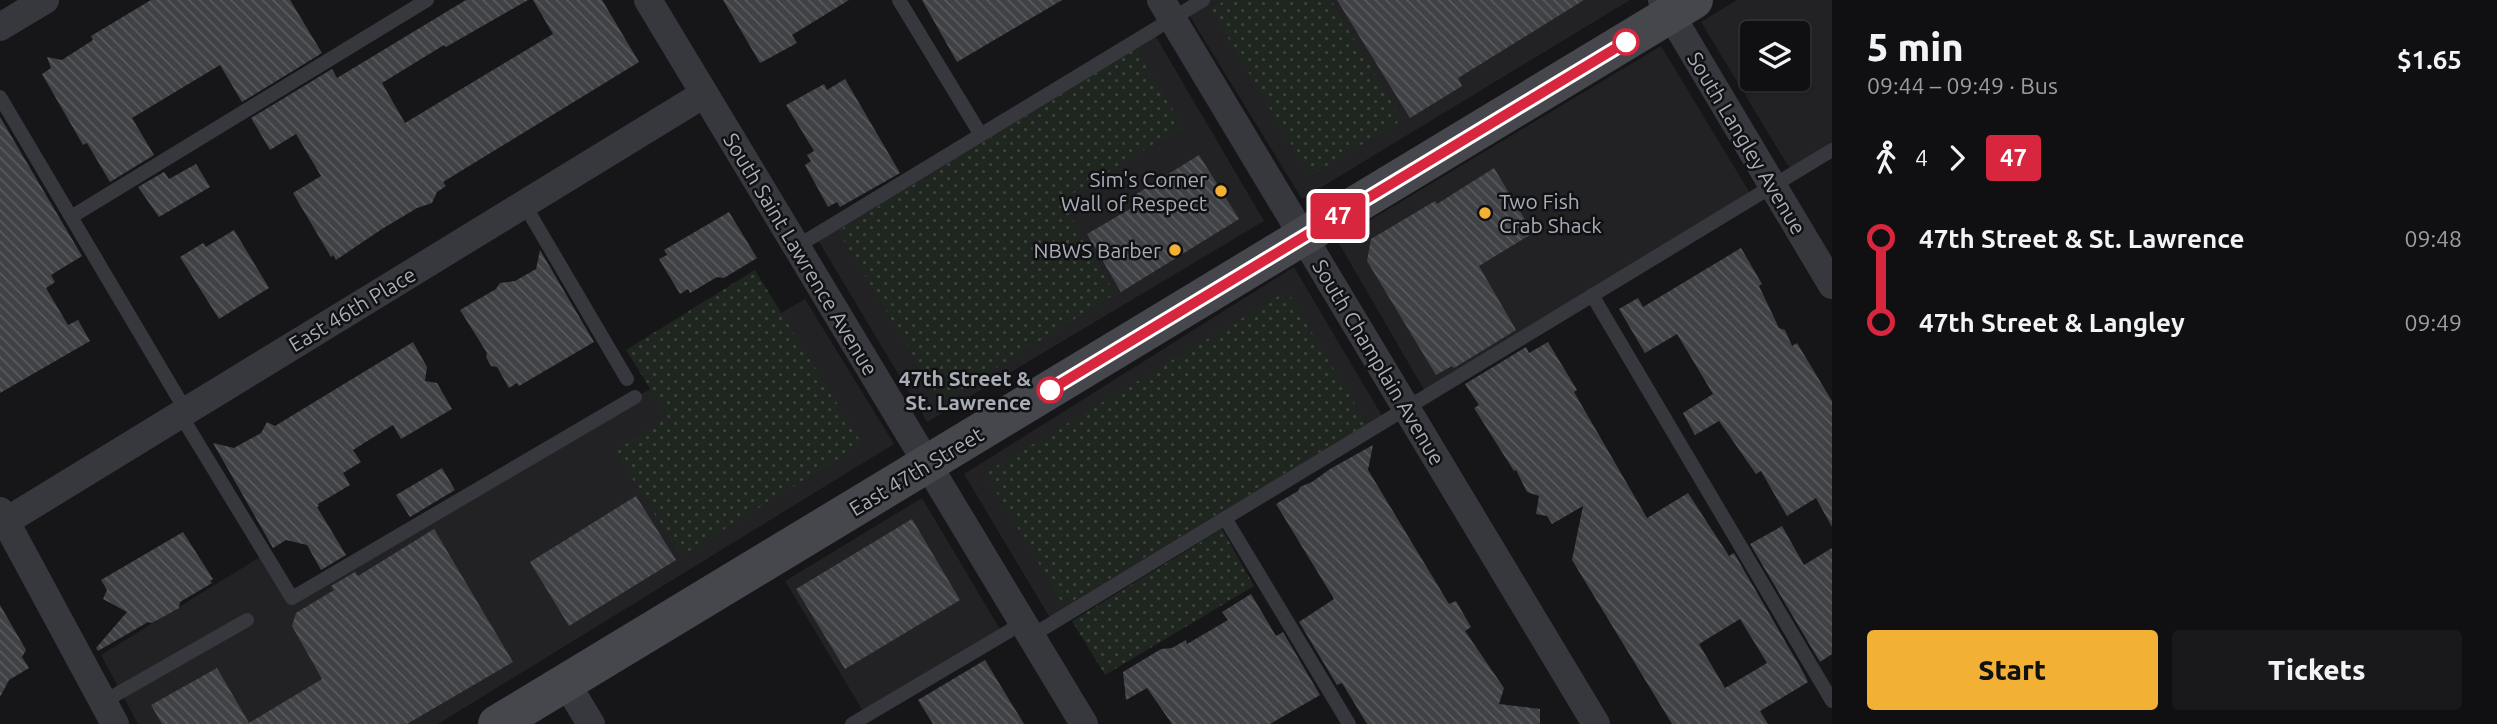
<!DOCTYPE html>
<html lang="en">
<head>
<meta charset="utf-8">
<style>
	:root { --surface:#101012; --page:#19191b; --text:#f1f3f6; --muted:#9c9d9f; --line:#303032; --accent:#f2b134 }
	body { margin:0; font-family:Ubuntu,sans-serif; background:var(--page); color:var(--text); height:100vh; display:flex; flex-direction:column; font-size:26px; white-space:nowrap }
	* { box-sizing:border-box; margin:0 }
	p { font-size:23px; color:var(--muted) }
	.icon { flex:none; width:38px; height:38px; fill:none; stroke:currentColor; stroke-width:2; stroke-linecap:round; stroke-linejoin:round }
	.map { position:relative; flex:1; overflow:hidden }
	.side { display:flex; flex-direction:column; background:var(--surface); width:665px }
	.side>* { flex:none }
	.badge { padding:0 14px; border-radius:5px; font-size:24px; line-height:46px }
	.buttons { position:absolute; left:1740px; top:21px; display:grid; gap:14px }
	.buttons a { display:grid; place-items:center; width:70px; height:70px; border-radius:7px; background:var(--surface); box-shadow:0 2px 5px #0004,0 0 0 2px var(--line); font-size:35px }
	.map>.badge { position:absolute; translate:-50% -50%; box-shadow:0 0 0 4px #fff }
	.legs { display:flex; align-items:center; gap:10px; height:77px; padding:0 35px; font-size:23px }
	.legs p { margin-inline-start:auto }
	.summary { display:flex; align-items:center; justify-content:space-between; height:119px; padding:0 35px }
	h1 { font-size:38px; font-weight:800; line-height:52px }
	.primary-button { display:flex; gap:14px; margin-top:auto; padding:14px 35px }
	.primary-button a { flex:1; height:80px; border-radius:7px; background:var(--accent); color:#111; font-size:28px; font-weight:800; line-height:80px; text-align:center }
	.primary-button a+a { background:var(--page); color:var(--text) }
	ul { padding:0 35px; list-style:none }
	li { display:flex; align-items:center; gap:24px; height:84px; font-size:26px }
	li i { display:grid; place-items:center; width:10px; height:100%; margin:0 9px; background:currentColor }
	li i::after { content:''; width:18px; height:18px; margin:-9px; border:5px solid; border-radius:50%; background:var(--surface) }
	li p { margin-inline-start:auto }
	li:first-child i { background:linear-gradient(#0000 50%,currentColor 0) }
	li:last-child i { background:linear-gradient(currentColor 50%,#0000 0) }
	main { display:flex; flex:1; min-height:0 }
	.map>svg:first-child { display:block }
	.built { fill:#222225; fill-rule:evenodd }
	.green { fill:url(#green-dots) }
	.building { fill:url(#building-back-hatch); fill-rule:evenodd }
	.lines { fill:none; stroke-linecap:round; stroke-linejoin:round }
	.service { stroke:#37383d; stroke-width:14 }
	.minor { stroke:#37383d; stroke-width:28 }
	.secondary { stroke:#45474d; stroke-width:38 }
	.line-1-casing { stroke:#fff; stroke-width:16 }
	.line-1 { stroke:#d7263d; stroke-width:10 }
	.stop-1-dot { fill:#fff; stroke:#d7263d; stroke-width:3.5 }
	.poi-dot { fill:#f2b134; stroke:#111113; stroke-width:2.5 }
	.labels { text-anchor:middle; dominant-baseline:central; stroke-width:5; stroke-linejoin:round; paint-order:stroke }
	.street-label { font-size:21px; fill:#a8adb8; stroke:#111113 }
	.poi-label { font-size:21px; fill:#a8adb8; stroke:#111113; text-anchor:end }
	.stop-label { font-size:21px; font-weight:bold; fill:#a8adb8; stroke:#111113; text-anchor:end }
</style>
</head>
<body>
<main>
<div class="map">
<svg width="1832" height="724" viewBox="0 0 1832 724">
	<defs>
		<pattern id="green-dots" width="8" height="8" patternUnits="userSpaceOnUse" patternTransform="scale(1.75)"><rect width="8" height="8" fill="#1e261f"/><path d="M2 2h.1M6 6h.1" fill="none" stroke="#3c433d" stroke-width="1.8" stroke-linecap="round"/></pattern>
		<pattern id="building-back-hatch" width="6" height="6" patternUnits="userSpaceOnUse" patternTransform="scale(1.75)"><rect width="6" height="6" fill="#404145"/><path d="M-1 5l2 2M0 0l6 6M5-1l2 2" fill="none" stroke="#595a5e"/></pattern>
	</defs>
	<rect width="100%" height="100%" fill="#161618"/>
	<path class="built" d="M1203,0H1630L1302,199L1186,10Z
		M1737,0H1832V150L1793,174L1701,22ZM1752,33H1797V79H1752Z
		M1152,30L1264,221L927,422L815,235Z
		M1661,46L1753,198L1427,395L1337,240Z
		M1294,267L1385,421L1053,623L964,474Z
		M805,299L894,444L438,724H138L101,655L265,554L291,598Z
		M922,498L1003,634L866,716L785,581Z"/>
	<path class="green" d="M1226,0H1331L1402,120L1310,176L1211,9Z
		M1135,49L1183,126L1062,200L1115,294L941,402L838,231Z
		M755,270L862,444L681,556L615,451L668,417L626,350Z
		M1287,291L1367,424L1064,606L985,473Z
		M1222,529L1254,586L1105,675L1072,621Z"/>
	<path class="building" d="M151,0H290L322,53L242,102L220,65L132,118L154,155L110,182L87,143L83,145L42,74L51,68L47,57L62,60L93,40L91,36Z
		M466,0H528L446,47L444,45L382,83L405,123L553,34L533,0H602L639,62L443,182L446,186L437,192L432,203L417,208L382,229L336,260L333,255L331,257L293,193L321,176L296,134L270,150L251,118L332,69L337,78Z
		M723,0H849L792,35L797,43L760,63Z
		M922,0H1062L957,62Z
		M1337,0H1584L1458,78L1462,86L1410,118Z
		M845,79L900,173L840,207L837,202L828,207L805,165L811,161L807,155L814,151L786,105L824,84L827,90Z
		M0,117L82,256L51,275L55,282L46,288L68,325L78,320L90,341L0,393Z
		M1199,155L1239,219L1121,292L1087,234L1135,206L1130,198Z
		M196,164L210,187L159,217L138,187L164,172L169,179Z
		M1494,168L1533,233L1479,266L1516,330L1454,368L1452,366L1436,375L1367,261L1371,239L1435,201L1437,204Z
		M729,212L757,258L724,278L717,277L690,293L688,289L680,294L659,259L667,255L664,250Z
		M234,230L269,288L219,319L180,257L203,243L206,247Z
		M1741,248L1762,284L1759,286L1779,328L1785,330L1792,346L1797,343L1832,401V527L1816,498L1787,516L1761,471L1756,474L1719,421L1695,435L1683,413L1713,394L1677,334L1645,353L1619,309L1638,298L1643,307Z
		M540,250L594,342L519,386L517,383L509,388L497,367L491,366L486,357L487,353L460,310L496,289L500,283L515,281L536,269Z
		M413,342L427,367L425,381L437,383L452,409L401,439L393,425L353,450L361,462L343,473L350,485L318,504L319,506L317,507L346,555L321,570L307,545L286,540L273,548L213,443L234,448L261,433L267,422L275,426Z
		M1548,342L1577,390L1574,392L1647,518L1688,493L1729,556L1734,553L1803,672L1808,682L1760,711L1768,724H1672L1572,560L1583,506L1552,524L1547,516L1536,514L1539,496L1527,492L1516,470L1514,471L1474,408L1479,405L1465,384L1526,347L1529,353ZM1740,619L1767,663L1725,688L1699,644Z
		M1373,445L1368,470L1449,604L1456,601L1471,627L1465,631L1504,688L1499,704L1540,709V724H1367L1342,683L1337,685L1299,622L1334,599L1276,504L1298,491L1300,487L1312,482L1330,469Z
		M442,468L455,490L410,517L396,495Z
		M636,496L676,560L569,626L530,562Z
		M912,519L960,600L845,669L796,589Z
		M1782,526L1804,565L1832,548V654L1820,662L1750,544Z
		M434,529L513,662L407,724H162L151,705L217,668L249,723L322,679L292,626L296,613L334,590L331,586L355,572L358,576Z
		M183,532L213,579L210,581L212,583L180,602L179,608L152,623L148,622L98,651L96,648L127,612L103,599L107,590L101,580Z
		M1251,594L1276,636L1283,632L1320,695L1270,724H1172L1147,688L1126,700L1123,672L1161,649L1172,648L1186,640L1187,644L1228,620L1222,612Z
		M0,605L26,650L22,657L29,668L9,680L0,697Z
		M985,660L1024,724H933L918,700Z"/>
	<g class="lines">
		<path class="service" d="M899,0L981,135
			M0,97L186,411
			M524,204L627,379
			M71,217L427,0
			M796,247L1203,0
			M1592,295L1832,701
			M180,414L292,598L635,397
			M1225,518L1349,724
			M1031,636L1832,150
			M103,702L247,620
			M852,724L1023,623"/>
		<path class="minor" d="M648,0L1084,724
			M1161,0L1596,724
			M1662,0L1832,285
			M0,27L45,0
			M0,511L115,724
			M0,525L704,94
			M566,683L591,724"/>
		<path class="secondary" d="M497,724L1694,0"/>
	</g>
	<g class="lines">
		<g class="line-1-casing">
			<path id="line-1" d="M1050,390L1626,42"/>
		</g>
		<use href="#line-1" class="line-1"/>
	</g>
	<g class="stop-1-dot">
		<circle cx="1626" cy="42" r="12"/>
		<circle cx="1050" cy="390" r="12"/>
	</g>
	<g class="poi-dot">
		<circle cx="1221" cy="191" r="7"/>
		<circle cx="1485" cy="213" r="7"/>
		<circle cx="1175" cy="250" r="7"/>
	</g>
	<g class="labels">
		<g class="street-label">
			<text transform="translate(1747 143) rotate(59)">South Langley Avenue</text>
			<text transform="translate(801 254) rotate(59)">South Saint Lawrence Avenue</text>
			<text transform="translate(352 309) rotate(-31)">East 46th Place</text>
			<text transform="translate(1379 362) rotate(59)">South Champlain Avenue</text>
			<text transform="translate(916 471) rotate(-31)">East 47th Street</text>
		</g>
		<g class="poi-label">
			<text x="1207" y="179">Sim's Corner<tspan x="1207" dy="24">Wall of Respect</tspan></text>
			<text x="1499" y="201" text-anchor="start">Two Fish<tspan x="1499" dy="24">Crab Shack</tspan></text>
			<text x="1161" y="250">NBWS Barber</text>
		</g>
		<g class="stop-label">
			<text x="1031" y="378">47th Street &amp;<tspan x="1031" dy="24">St. Lawrence</tspan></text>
		</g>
	</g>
</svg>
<div class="buttons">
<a><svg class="icon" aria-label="layers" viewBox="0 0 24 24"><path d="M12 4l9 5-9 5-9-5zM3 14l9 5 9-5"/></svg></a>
</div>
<b class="badge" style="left:1338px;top:216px;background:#d7263d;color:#fff">47</b>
</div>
<section class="side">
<div class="summary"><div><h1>5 min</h1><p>09:44 – 09:49 · Bus</p></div><b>$1.65</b></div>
<div class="legs"><svg class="icon" aria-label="walk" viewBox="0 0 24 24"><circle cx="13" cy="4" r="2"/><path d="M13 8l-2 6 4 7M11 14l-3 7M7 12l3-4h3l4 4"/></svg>4<svg class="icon" aria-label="forward" viewBox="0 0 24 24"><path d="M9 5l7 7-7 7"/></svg><b class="badge" style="background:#d7263d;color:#fff">47</b></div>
<ul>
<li><i style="color:#d7263d"></i><b>47th Street &amp; St. Lawrence</b><p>09:48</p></li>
<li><i style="color:#d7263d"></i><b>47th Street &amp; Langley</b><p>09:49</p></li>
</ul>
<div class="primary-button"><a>Start</a><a>Tickets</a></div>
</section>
</main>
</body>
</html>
